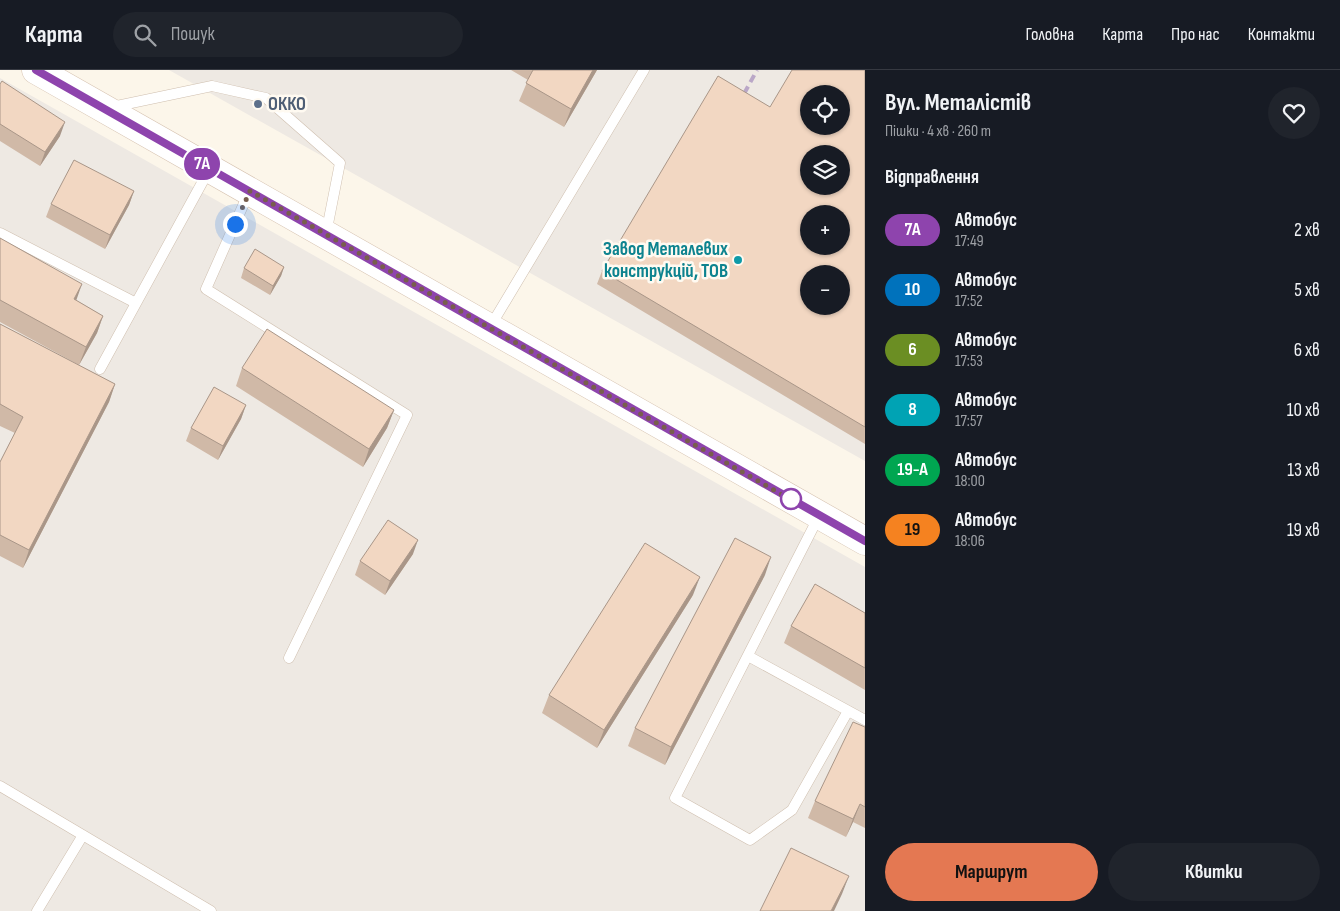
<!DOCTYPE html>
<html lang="uk">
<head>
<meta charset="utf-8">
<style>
	:root { --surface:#171b24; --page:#20242c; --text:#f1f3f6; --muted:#9ea1a6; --line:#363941; --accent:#e47852 }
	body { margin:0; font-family:"Sofia Sans Condensed",sans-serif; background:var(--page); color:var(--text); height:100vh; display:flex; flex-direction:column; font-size:19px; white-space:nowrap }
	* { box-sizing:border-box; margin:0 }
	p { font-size:16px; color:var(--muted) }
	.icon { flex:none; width:28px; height:28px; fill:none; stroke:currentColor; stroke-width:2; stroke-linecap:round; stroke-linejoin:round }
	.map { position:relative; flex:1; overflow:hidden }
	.details { display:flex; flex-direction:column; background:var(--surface); width:475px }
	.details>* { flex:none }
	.badge { padding:0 10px; border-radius:16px; font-size:18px; line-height:32px }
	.fabs { position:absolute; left:800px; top:15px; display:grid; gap:10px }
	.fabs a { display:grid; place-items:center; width:50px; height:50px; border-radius:50%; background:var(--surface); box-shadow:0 1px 4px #0004; font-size:25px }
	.you { position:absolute; width:25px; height:25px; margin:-12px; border:4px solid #fff; border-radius:50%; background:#1a73e8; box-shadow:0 0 0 8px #1a73e833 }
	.map>.badge { position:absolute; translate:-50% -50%; box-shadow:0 0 0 2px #fff }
	h2 { padding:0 20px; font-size:19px; line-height:45px }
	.round { display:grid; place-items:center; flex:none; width:52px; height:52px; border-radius:26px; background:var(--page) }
	.summary { display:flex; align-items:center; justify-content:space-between; height:85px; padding:0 20px }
	h1 { font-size:24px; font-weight:700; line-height:38px }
	.primary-button { display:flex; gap:10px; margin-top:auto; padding:10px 20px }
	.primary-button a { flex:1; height:58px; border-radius:30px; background:var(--accent); color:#111; font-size:20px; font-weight:700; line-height:58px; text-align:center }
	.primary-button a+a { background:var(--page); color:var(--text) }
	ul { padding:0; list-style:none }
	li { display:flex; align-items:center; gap:15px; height:60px; padding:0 20px }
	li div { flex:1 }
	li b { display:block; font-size:19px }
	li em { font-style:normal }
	li .badge { min-width:55px; font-weight:700; text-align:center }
	header { display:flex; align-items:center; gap:30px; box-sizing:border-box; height:70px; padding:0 25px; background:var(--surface); border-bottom:1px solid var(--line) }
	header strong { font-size:24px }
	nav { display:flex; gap:28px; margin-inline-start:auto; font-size:18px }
	.search { width:350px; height:45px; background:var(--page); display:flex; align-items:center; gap:12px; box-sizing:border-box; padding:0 18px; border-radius:28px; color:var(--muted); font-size:19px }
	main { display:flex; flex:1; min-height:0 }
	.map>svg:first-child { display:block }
	.industrial { fill:#eee9e3; fill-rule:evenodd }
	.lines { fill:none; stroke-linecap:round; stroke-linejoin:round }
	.lane-casing { stroke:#cfbfaf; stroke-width:11 }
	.secondary-casing { stroke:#d5c1af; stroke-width:29 }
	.lane { stroke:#fff; stroke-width:10 }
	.secondary { stroke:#fff; stroke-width:28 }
	.rail { stroke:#baa7c7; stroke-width:4; stroke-dasharray:8 5; stroke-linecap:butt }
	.wall { fill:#d0b9a7 }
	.shaded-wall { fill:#a99688 }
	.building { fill:#f2d7c2; stroke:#a99688; fill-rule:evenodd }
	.line-casing { stroke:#fff; stroke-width:11 }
	.line { stroke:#8e44ad; stroke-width:8 }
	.walk { stroke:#785e4d; stroke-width:5; stroke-dasharray:0 9 }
	.service-dot { fill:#5c6f8a; stroke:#fffaf1; stroke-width:2 }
	.culture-dot { fill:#0f9aa8; stroke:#fffaf1; stroke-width:2 }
	.stop-dot { fill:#fff; stroke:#8e44ad; stroke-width:2.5 }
	.labels { text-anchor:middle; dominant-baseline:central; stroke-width:5; stroke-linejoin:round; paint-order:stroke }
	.service-label { font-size:19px; font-weight:bold; fill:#4e5e75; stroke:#fffaf1; text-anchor:start }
	.culture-label { font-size:19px; font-weight:bold; fill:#0d838f; stroke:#fffaf1; text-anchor:end }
</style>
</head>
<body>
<header>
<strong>Карта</strong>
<div class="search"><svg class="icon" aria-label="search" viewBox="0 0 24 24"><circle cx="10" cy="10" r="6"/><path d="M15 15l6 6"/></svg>Пошук</div>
<nav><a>Головна</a><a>Карта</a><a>Про нас</a><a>Контакти</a></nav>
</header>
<main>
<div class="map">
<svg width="865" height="841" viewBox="0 0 865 841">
	<rect width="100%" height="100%" fill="#fcf6ea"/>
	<path class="industrial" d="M169,0H865V391ZM809,24H841V56H809ZM809,84H841V116H809ZM809,144H841V176H809ZM809,204H841V236H809Z
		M0,8L865,497V841H0Z"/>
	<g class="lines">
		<g class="lane-casing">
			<path id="lane" d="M112,37L212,16L266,28L340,93L326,164
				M249,122L206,219L407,345L289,588
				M0,163L136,233
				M490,257L644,0
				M100,299L209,100
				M819,446L675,728L750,770L792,740L848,641
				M748,586L865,650
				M0,716L211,841
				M37,841L83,765"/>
		</g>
		<g class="secondary-casing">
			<path id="secondary" d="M36,0L865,471"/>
		</g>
		<use href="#lane" class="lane"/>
		<use href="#secondary" class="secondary"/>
		<path class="rail" d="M738,35L757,0"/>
	</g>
	<path class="wall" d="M511,0H597L564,57L519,31L528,10Z
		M865,0V374L597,214L602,201L770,37Z
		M0,14L60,66L40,96L0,71Z
		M134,121L129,135L105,179L46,147L51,134Z
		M0,168L76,230L103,246L97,263L79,295L0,252Z
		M284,197L281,206L270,225L241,208L244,198Z
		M0,254L115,314L109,332L23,498L0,486V392L15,363L0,356Z
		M242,298L394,340L387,358L363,397L236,316Z
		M246,335L241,349L218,390L186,371L191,358Z
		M413,484L385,525L355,505L360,491Z
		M765,505L665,695L628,676L635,658Z
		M693,525L597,678L542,643L549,625Z
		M865,543V620L784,573L791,556Z
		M865,657V758L853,752L846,767L808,748L815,731Z"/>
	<path class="shaded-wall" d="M593,0H597L564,57L571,39Z
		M65,52L60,66L40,96L45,82Z
		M134,121L129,135L105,179L110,165Z
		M284,197L281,206L270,225L273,216Z
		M82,214L76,231L74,229Z
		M103,246L97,263L79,295L86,277Z
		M115,314L109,332L23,498L29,480Z
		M246,335L241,349L218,390L223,376Z
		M394,340L387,358L363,397L369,379Z
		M418,470L413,484L385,525L390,511Z
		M771,487L765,505L665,695L671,677Z
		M700,507L693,525L597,678L604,660Z
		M860,734L853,752L846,767L853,749Z
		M849,806L842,824L834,841H831Z"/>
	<path class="building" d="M533,0H593L571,39L526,13Z
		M792,0H865V357L602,201L718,6L770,37ZM809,24H841V56H809ZM809,84H841V116H809ZM809,144H841V176H809ZM809,204H841V236H809Z
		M2,11L65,52L45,82L0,54V14Z
		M74,90L134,121L110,165L51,134Z
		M0,168L82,214L74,229L103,246L86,277L0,230Z
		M255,179L284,197L273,216L244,198Z
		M0,254L115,314L29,480L0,465V392L23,347L0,334Z
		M267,259L394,340L369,379L242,298Z
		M214,317L246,335L223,376L191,358Z
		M388,450L418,470L390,511L360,491Z
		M735,468L771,487L671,677L635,658Z
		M645,473L700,507L604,660L549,625Z
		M815,514L865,543V598L791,556Z
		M853,652L865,657V737L860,734L853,749L815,731Z
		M791,778L849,806L831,841H760Z"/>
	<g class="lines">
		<g class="line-casing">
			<path id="line" d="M36,0L865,471"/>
		</g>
		<use href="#line" class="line"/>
		<path class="walk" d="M235,154L250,121L795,432L791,429"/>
	</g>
	<circle class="service-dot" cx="258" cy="34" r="5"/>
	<circle class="culture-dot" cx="738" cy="190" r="5"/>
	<circle class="stop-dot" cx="791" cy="429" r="10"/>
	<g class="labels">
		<g class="service-label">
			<text x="268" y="34">ОККО</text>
		</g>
		<g class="culture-label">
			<text x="728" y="179">Завод Металевих<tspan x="728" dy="22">конструкцій, ТОВ</tspan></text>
		</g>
	</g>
</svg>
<div class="fabs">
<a><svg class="icon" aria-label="locate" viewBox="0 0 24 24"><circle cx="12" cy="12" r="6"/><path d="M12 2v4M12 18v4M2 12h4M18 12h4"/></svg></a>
<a><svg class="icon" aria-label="layers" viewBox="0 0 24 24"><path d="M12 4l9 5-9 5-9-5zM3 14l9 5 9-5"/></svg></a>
<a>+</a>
<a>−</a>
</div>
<div class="you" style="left:235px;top:154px"></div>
<b class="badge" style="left:202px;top:94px;background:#8e44ad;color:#fff">7А</b>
</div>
<section class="details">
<div class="summary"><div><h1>Вул. Металістів</h1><p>Пішки · 4 хв · 260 m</p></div><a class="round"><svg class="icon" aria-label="heart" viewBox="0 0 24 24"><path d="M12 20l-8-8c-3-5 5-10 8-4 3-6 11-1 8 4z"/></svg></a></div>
<h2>Відправлення</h2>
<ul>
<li><span class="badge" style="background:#8e44ad;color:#fff">7А</span><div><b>Автобус</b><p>17:49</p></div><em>2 хв</em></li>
<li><span class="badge" style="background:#0072bc;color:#fff">10</span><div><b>Автобус</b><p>17:52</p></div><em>5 хв</em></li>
<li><span class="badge" style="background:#6b8e23;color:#fff">6</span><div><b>Автобус</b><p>17:53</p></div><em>6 хв</em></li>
<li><span class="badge" style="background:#00a3b4;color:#fff">8</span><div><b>Автобус</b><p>17:57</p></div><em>10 хв</em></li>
<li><span class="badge" style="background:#00a651;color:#fff">19-А</span><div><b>Автобус</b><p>18:00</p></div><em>13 хв</em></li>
<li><span class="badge" style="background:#f58220;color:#111">19</span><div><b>Автобус</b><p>18:06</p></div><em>19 хв</em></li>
</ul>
<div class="primary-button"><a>Маршрут</a><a>Квитки</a></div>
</section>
</main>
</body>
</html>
